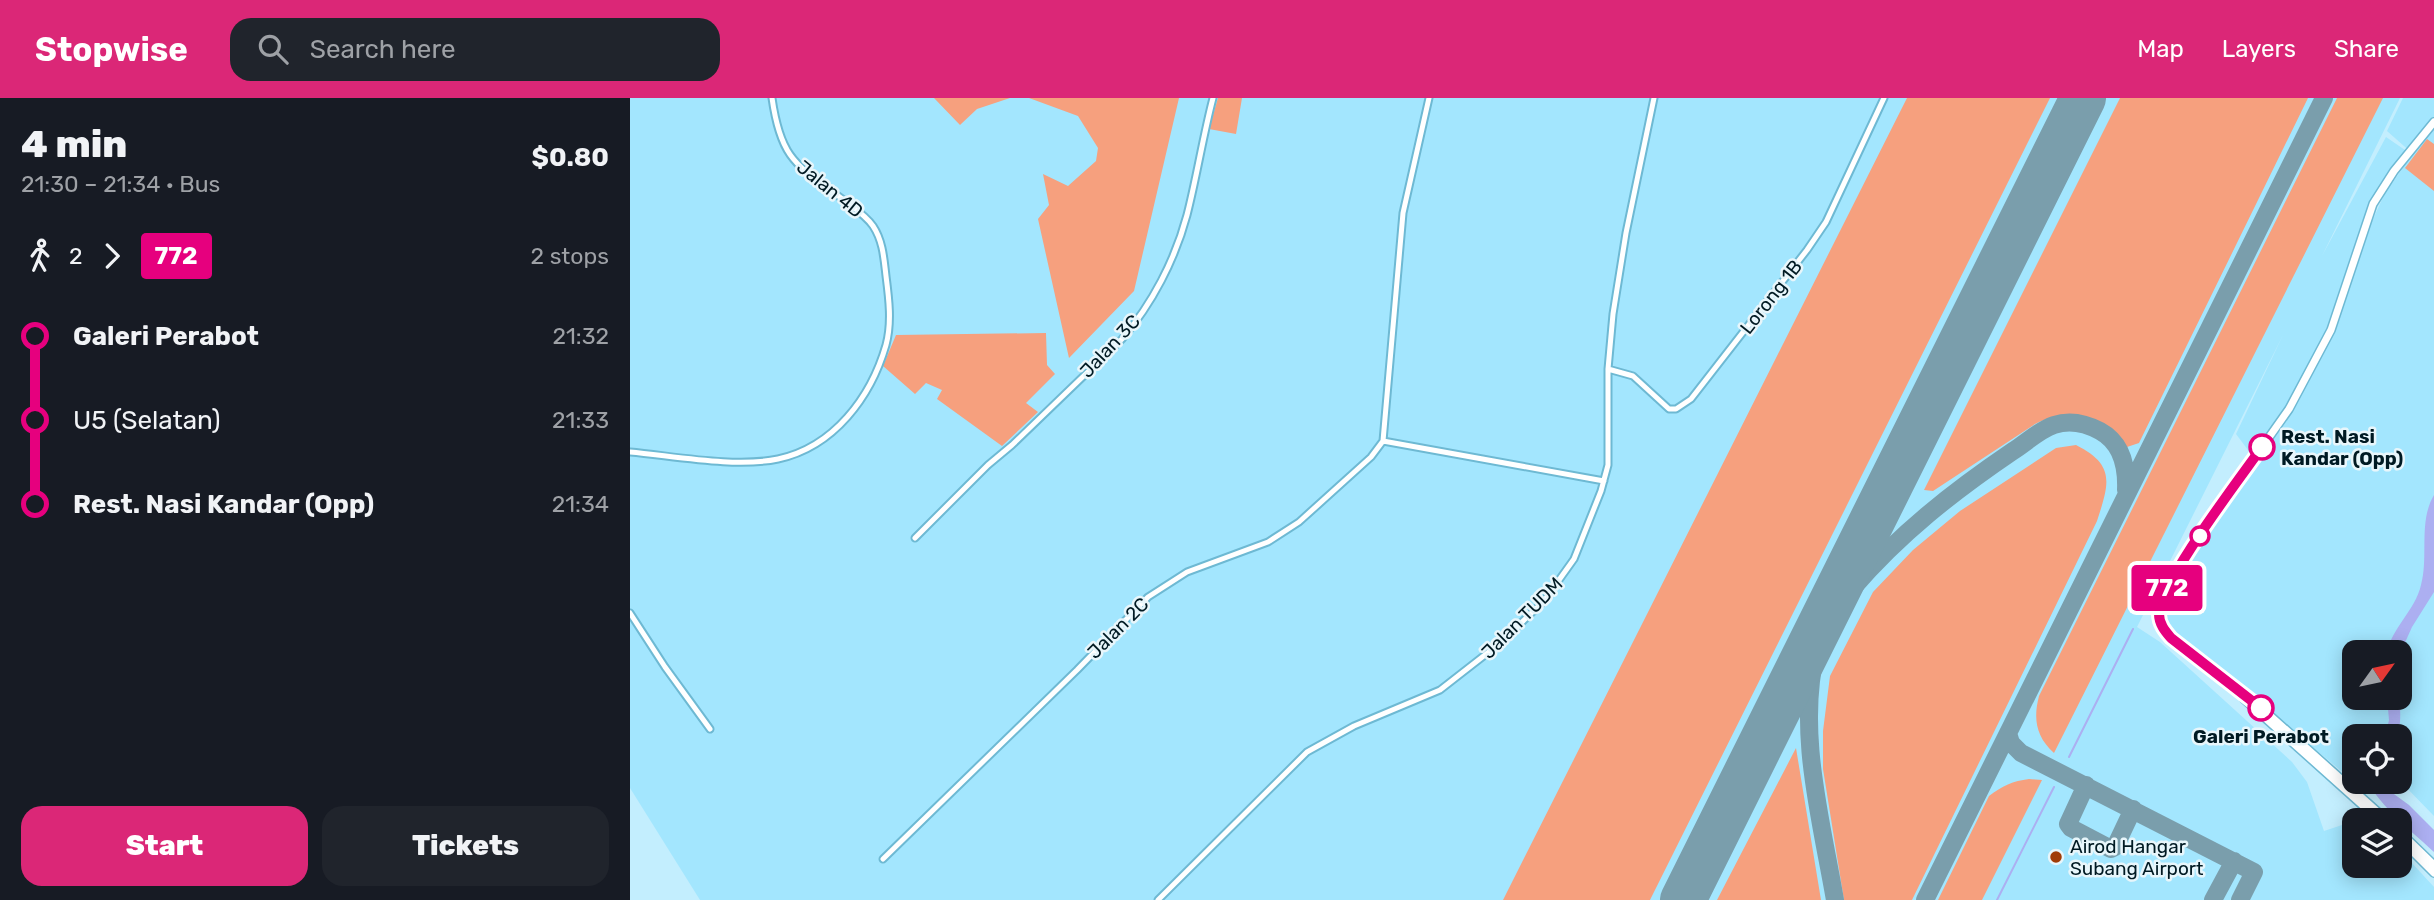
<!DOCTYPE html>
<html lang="en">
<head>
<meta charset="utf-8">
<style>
	:root { --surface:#171b24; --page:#20242c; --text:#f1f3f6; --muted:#9ea1a6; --accent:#db2777 }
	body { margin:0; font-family:Rubik,sans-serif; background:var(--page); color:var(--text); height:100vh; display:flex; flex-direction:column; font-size:26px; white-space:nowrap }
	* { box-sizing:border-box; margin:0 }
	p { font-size:23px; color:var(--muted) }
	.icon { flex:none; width:38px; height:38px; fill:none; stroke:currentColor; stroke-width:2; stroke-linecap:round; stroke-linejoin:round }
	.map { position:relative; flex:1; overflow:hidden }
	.panel { display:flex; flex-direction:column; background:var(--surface); width:630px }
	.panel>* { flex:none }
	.badge { padding:0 14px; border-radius:5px; font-size:24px; line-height:46px }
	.needle { width:46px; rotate:57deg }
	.fabs { position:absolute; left:1712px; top:542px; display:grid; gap:14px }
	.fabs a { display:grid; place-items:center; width:70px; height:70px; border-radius:14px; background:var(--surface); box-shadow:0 4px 18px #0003; font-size:35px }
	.map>.badge { position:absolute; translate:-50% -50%; box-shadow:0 0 0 4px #fff }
	.legs { display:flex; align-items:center; gap:10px; height:77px; padding:0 21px; font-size:23px }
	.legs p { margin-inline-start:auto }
	.summary { display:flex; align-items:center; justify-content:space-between; height:119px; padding:0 21px }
	h1 { font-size:38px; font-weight:800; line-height:52px }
	.button { display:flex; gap:14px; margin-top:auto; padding:14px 21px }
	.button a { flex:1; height:80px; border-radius:21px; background:var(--accent); color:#fff; font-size:28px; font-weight:800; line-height:80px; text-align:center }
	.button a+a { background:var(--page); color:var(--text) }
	ul { padding:0 21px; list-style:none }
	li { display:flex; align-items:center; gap:24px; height:84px; font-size:26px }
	li i { display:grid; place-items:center; width:10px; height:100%; margin:0 9px; background:currentColor }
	li i::after { content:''; width:18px; height:18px; margin:-9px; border:5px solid; border-radius:50%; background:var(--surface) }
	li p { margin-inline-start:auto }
	li:first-child i { background:linear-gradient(#0000 50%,currentColor 0) }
	li:last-child i { background:linear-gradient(currentColor 50%,#0000 0) }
	header { display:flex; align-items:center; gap:42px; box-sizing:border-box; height:98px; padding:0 35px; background:var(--accent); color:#fff }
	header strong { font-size:33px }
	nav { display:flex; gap:38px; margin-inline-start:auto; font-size:24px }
	.search { width:490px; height:63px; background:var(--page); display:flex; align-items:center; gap:18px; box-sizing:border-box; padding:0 24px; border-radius:21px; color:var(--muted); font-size:26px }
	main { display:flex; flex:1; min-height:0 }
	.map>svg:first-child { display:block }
	.built { fill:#a3e6fe; fill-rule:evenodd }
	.green { fill:#f6a07e }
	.water { fill:#acaff1 }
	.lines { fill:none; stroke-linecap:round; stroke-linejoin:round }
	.stream { stroke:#acaff1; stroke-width:2 }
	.taxiway { stroke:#7a9eac; stroke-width:18 }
	.runway { stroke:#7a9eac; stroke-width:46 }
	.minor-casing { stroke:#6eb9d3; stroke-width:9 }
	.tertiary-casing { stroke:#6eb9d3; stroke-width:10 }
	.minor { stroke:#fff; stroke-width:5 }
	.tertiary { stroke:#fff; stroke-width:7 }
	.line-1-casing { stroke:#fff; stroke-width:16 }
	.line-1 { stroke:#e6007e; stroke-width:10 }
	.stop-1-dot { fill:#fff; stroke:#e6007e; stroke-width:3.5 }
	.poi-dot { fill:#a03c07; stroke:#e8f6fb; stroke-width:2.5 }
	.labels { text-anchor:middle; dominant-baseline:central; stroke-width:5; stroke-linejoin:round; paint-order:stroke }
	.street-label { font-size:19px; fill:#001a23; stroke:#e8f6fb }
	.stop-label { font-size:19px; font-weight:bold; fill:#001a23; stroke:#e8f6fb; text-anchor:start }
	.poi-label { font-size:19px; fill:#001a23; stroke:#e8f6fb; text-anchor:start }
</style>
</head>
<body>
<header>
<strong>Stopwise</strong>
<div class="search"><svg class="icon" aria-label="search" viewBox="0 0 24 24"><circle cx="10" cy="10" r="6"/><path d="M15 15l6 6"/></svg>Search here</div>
<nav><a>Map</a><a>Layers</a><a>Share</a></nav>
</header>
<main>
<section class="panel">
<div class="summary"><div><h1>4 min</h1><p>21:30 – 21:34 · Bus</p></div><b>$0.80</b></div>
<div class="legs"><svg class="icon" aria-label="walk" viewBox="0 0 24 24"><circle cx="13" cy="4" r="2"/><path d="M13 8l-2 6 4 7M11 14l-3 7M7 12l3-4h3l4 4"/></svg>2<svg class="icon" aria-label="forward" viewBox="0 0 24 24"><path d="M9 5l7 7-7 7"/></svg><b class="badge" style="background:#e6007e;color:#fff">772</b><p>2 stops</p></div>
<ul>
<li><i style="color:#e6007e"></i><b>Galeri Perabot</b><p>21:32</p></li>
<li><i style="color:#e6007e"></i><span>U5 (Selatan)</span><p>21:33</p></li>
<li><i style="color:#e6007e"></i><b>Rest. Nasi Kandar (Opp)</b><p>21:34</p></li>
</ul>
<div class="button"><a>Start</a><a>Tickets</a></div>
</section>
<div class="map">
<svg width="1804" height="802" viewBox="0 0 1804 802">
	<rect width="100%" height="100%" fill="#c3eefe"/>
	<path class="built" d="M0,0H1770L1692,158L1756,39L1775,52L1743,106L1732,145L1755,95L1783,56L1757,33L1773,0H1804V718L1769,682V639H1724V677H1716L1543,532L1535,520L1537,502L1580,423L1624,360L1606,336L1653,237L1507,529L1530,544L1662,664L1677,684L1694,733L1724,723V768H1769V751L1804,789V802H70L0,690ZM1724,555H1769V600H1724Z"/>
	<path class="green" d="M304,0H380L347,11L330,27Z
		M399,0H549L504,193L439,260L408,121L419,107L413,76L438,88L466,63L468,50L448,18Z
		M588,0H612L606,36L579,31Z
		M1277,0H1420L1020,802H873Z
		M1490,0H1678L1509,345L1497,349C1471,318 1442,308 1405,326L1303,393L1294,392Z
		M1707,0H1753L1424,655C1406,639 1403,621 1409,598Z
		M1797,41L1804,46V93L1775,70Z
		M416,235L417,267L425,276L396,305L408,314L372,348L307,301L312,292L296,285L285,296L253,268L266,237Z
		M1446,347C1486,367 1479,386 1467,423L1282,802H1214L1193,671V633L1200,578L1243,494L1283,452L1330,413L1426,350Z
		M1166,650L1191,802H1087Z
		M1399,681L1412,682L1352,802H1308L1359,698C1372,688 1383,683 1399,681Z"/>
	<path class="water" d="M1804,397V494L1782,529L1769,558V555H1757C1762,529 1785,513 1791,487C1799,458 1788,424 1804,397Z
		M1769,595C1770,610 1772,624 1767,639H1755L1759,622L1757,600H1769Z
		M1739,684H1754L1757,691L1779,707L1804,732V754C1786,737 1747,706 1739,684Z"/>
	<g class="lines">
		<path class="stream" d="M1439,659L1503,531
			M1367,802L1424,689"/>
		<path class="taxiway" d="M1187,550C1166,632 1191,720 1205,802
			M1171,566C1188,541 1203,515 1222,491C1269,436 1324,393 1383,353C1396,345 1409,332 1424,327C1439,322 1455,325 1470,333C1492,345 1497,368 1496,392
			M1378,635L1381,645L1391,655L1624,774L1610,802
			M1456,687L1438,726L1441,730L1481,751L1485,749L1503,711
			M1295,802L1694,0
			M1583,802L1604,763"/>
		<path class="runway" d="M1053,802L1453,0"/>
		<g class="minor-casing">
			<path id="minor" d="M978,271L1003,278L1039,311H1046L1061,301L1177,152L1196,124L1254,0
				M753,343L974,383
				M0,354C44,358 105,370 148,361C204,349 241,299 256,247C262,225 259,201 256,178C254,161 253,143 243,128C236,118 224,110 215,103C167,67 151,63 142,0
				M285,440L358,367L382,347L492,241C522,206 545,162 557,117C567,78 573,38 583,0
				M0,515L35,569L80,631
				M253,761L447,572L518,499L557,474L638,444L669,424L741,359L753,343L773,115L799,0
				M528,802L677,654L724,628L810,592L869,546L914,503L944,461L971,393L978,367V271L983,216L996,135L1024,0"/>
		</g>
		<g class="tertiary-casing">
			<path id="tertiary" d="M1614,601L1750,723
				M1758,723L1626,605L1541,540L1530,523L1529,515L1534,494L1580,423L1659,311L1701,232L1743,106L1764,73L1804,24
				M1769,733L1804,767
				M1769,740L1804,775"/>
		</g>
		<use href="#minor" class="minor"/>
		<use href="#tertiary" class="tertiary"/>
	</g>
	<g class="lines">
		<g class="line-1-casing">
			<path id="line-1" d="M1631,610L1541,540C1535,533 1529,526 1529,516C1528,487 1611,379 1632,349"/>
		</g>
		<use href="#line-1" class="line-1"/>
	</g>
	<g class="stop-1-dot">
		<circle cx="1632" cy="349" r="12"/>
		<circle cx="1570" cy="438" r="9"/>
		<circle cx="1631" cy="610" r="12"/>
	</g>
	<circle class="poi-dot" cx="1426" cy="759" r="7"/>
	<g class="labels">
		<g class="street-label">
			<text transform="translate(200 91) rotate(39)">Jalan 4D</text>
			<text transform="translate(1141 199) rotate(-52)">Lorong 1B</text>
			<text transform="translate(480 248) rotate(-47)">Jalan 3C</text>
			<text transform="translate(892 520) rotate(-45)">Jalan TUDM</text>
			<text transform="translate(488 530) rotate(-45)">Jalan 2C</text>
		</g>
		<g class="stop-label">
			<text x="1651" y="338">Rest. Nasi<tspan x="1651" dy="22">Kandar (Opp)</tspan></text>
			<text x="1631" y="638" text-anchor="middle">Galeri Perabot</text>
		</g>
		<g class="poi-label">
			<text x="1440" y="748">Airod Hangar<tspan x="1440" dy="22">Subang Airport</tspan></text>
		</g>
	</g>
</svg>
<div class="fabs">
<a><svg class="needle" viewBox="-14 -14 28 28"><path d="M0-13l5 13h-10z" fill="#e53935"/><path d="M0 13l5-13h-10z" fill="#9ea1a6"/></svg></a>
<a><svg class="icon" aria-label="locate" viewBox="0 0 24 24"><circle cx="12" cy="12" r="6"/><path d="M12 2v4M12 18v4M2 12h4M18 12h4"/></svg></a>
<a><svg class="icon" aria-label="layers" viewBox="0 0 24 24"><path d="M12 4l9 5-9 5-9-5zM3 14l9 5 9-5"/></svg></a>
</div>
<b class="badge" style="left:1537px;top:490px;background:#e6007e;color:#fff">772</b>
</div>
</main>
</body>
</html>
